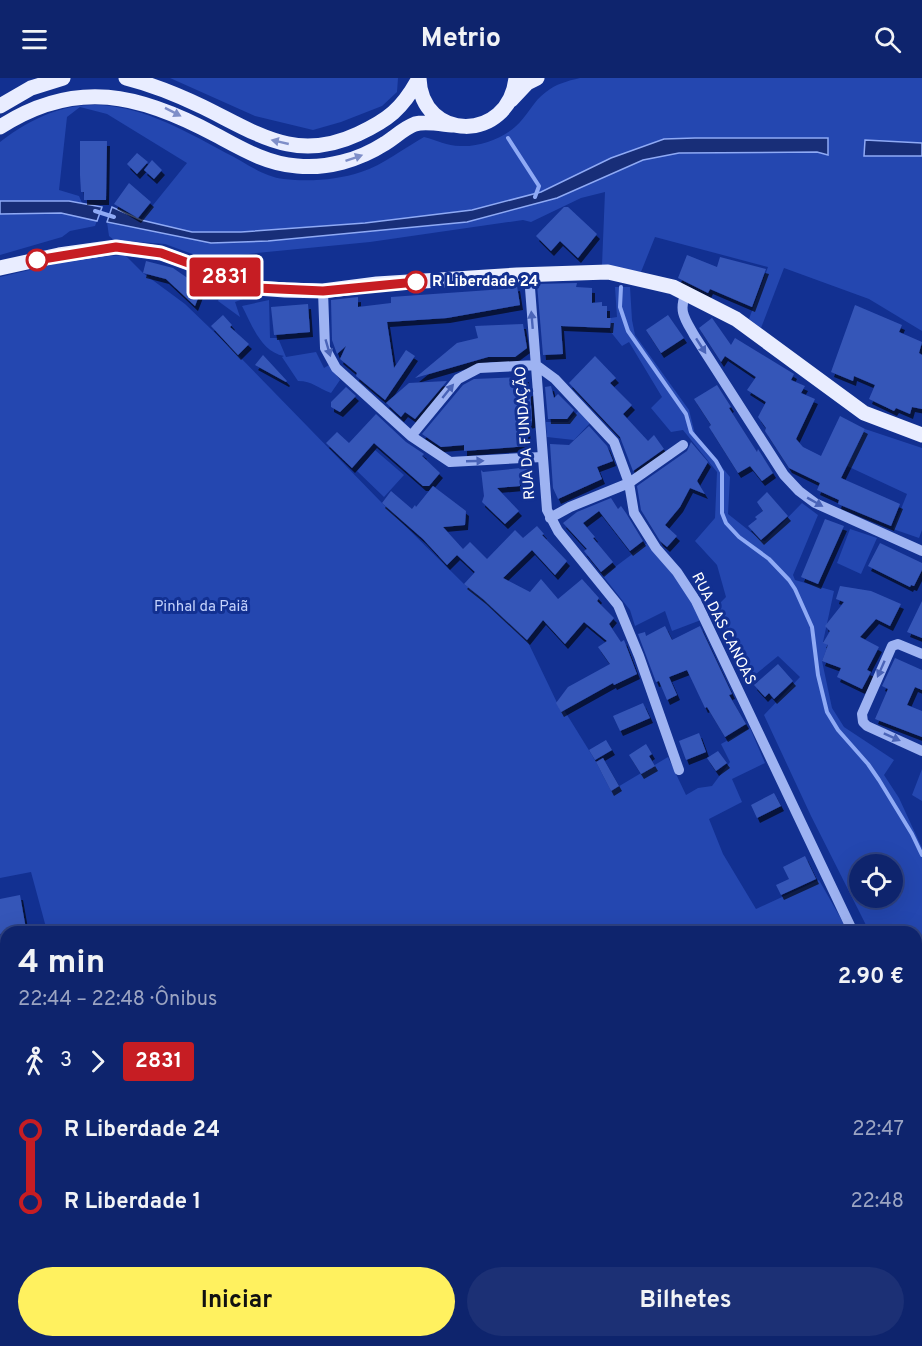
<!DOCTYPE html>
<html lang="pt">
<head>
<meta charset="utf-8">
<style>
	:root { --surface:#0e246d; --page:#1c3075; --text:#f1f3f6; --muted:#9ba4c2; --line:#2e4180; --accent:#fff15f }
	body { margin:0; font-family:Overpass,sans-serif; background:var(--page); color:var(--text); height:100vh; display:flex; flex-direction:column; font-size:22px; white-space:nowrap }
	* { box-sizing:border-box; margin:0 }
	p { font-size:20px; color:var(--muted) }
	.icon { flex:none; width:33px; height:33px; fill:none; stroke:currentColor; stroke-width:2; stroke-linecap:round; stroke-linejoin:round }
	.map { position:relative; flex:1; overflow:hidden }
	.panel { position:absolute; left:0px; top:848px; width:922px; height:422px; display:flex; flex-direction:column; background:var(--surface); border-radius:18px 18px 0 0; box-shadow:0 6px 24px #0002,0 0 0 2px var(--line) }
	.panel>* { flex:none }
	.badge { padding:0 12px; border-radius:4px; font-size:21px; line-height:39px }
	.controls { position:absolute; left:849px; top:776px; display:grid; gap:12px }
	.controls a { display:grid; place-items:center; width:54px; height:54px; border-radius:50%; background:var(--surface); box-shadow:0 6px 24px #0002,0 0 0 2px var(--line); font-size:30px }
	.map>.badge { position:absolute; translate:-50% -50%; box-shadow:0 0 0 3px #fff }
	.legs { display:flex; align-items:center; gap:9px; height:66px; padding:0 18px; font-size:20px }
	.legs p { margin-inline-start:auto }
	.overview { display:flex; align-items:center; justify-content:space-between; height:102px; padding:0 18px }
	h1 { font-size:33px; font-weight:700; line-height:45px }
	.action { display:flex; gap:12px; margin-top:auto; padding:12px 18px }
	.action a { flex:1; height:69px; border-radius:36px; background:var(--accent); color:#111; font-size:24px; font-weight:700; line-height:69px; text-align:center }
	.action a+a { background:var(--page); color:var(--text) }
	ul { padding:0 18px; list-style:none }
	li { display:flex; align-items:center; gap:21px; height:72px; font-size:22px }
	li i { display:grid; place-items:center; width:9px; height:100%; margin:0 8px; background:currentColor }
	li i::after { content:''; width:15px; height:15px; margin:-8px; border:4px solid; border-radius:50%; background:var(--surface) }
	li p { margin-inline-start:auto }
	li:first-child i { background:linear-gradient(#0000 50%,currentColor 0) }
	li:last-child i { background:linear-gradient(currentColor 50%,#0000 0) }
	header { display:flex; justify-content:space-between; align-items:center; height:78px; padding:0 18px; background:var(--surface); font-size:27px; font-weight:700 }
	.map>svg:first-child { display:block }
	.green { fill:#2447b0; fill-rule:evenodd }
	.water { fill:#182e78; stroke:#8faaf5; stroke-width:1.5 }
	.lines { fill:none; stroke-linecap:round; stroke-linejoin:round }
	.stream { stroke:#8faaf5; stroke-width:4 }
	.building { fill:#3656b8; filter:url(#shadow) }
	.minor { stroke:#9eb3f2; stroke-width:10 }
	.major { stroke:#e9edff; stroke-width:15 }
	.oneway { fill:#7e8ec8 }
	.oneway2 { fill:#4a64b8 }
	.line-1-casing { stroke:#fff; stroke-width:14 }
	.line-1 { stroke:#c61d23; stroke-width:9 }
	.stop-1-dot { fill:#fff; stroke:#c61d23; stroke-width:3 }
	.labels { text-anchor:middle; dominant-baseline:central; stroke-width:6; stroke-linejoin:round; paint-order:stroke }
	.stop-label { font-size:15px; font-weight:bold; fill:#fff; stroke:#123091; text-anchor:start }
	.street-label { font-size:15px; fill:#fff; stroke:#123091 }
	.park-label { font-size:15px; fill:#c5d3fd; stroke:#123091 }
</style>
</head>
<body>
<header><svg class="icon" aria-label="menu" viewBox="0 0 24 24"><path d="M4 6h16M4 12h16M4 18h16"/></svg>Metrio<svg class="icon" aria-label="search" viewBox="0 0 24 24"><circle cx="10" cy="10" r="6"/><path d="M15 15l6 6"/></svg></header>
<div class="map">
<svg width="922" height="1268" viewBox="0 0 922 1268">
	<defs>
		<filter id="shadow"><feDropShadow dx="3" dy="5" stdDeviation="0" flood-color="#0009"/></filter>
	</defs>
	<rect width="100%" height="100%" fill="#123091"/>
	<path class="green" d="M170,0H398L397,14L382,28L341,44L313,52L255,38Z
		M580,0H922V253L869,221L784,190L761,250L749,241L768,189L655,159L641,194L602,187L605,114L581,120L531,144L523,142L370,164L217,179L198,178L165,166L114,162L109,158L107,144L112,129L141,142L187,85L107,36L80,29L67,39L59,112L79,118L82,125L102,129L95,148L70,153L62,159L0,177V64C83,0 143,29 226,75C245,84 263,99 284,101C308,104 338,102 361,94C383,87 404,70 424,59C437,62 447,68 460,68C479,69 501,61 515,49C527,39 533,23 546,14C556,6 567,3 580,0Z
		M125,177L143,195L185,226L238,277L382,425L464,506L483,521L527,562L561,633L564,632L595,682L611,713L668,679L686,717L698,710L712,708L730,684L721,666L750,650L765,685L732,701L742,724L709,741L723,776L756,831L819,802L848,853H47L31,794L0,800V199L80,180Z
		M615,209H630L632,242L635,257L689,332L695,356L730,399L728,436L761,462L765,463L802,425L818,437L793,497L795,502L834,513L823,564L828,567L822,583L832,630L844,649L894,682L884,697L899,720L922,770V1268H874L870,1263H916V854L869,853L811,738L764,637L800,599L778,578L751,600L714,531L726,519L717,487L695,463L715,440L717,394L683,352L671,354L651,330L662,319L629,264L622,268L610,253L611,240L617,239ZM860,786H892V819H860Z
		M224,210L246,220L235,224L240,239L218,223Z
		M269,222L270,260H278L286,279L316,274L324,290L329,287L340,302L331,315C317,310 313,303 298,303L282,279L284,278C261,274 252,247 242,228Z
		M579,332L591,344L574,362L547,359L546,344H568Z
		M865,351L922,370V452L919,460L893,451L907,416L847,388Z
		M375,372L404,397L384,419L357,393Z
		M850,451L877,460L861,496L837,485Z
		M647,465L688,515L701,542L672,553L665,533L635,548L630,532L603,498Z
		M922,691V723L912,717Z
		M6,1022V1263H758L756,1268H0V1044Z
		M765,1263H837L819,1268H764Z"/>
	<path class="water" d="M695,60H828V77L817,74L679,75L643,82L557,120L467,144L268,163L211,165L107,144L112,129L141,142L192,154H241L365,145L472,132L541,114L611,80L664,61Z
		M865,62L922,65V78H864Z
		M0,123H69L102,129L97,143L61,135L0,136Z"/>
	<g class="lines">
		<path class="stream" d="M508,60L539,108L535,119
			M95,133L114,139
			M621,209L620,229L628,253L686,336L691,354L716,383L722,394V435L726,445L739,459L769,481L789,502L795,511L812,549L818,597L827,634L838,652L868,686L879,702L912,756L922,777"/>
	</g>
	<path class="building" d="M80,63H107L106,122H84V114H81L80,97Z
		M137,75L148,84L137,96L127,86Z
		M152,82L162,92L154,101L144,92Z
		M129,105L151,124L138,140L114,126Z
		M564,129H568L597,156L578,180L560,163L551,173L536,158Z
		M687,177L717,189L720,179L766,191L752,229L710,211L708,215L678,200Z
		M146,183L173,190L202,210L195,228L166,201L143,195Z
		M577,205L576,209L592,210V225L602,224V228H607V240H611L610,250L561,248L563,276L543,277L537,206Z
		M517,208L520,227L447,240L387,244L394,290L406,272L415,278L385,322L356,298L357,295L340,281L346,268L337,276L332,262L331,222L358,219V229L391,225V219L504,211Z
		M308,226L310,254L274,257L271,229Z
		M855,227L902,247L899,254L922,264L919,275L922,277V331L912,329L910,336L896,330L894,333L869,321L875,307L854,298L853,303L831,294Z
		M223,237L232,247L230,249L249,266L238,277L211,248Z
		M668,237L684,260L661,275L646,252Z
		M712,240L731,267L735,260L794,296L791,302L805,308L801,315L815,321L796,361L803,369L821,378L840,338L865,351L841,400L900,426L891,448L838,426L839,422L817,412L820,405L789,390L765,353L766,350L758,339L766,324L747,312L756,299L725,278L721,284L699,250Z
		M523,246L527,270L515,279H488L415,300L457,265L478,260L475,248Z
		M263,277L287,303L286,304L255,287Z
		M595,278L616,300L610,305L632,327L623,336L648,363L654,357L664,371L633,393L620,359L569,305Z
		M526,299L527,314L530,313L532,340V345L527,346L528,368L464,373V367L441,369L422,356L463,307L474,301Z
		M447,303L415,341L405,334L401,339L386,325L409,305Z
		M717,307L731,329L729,330L757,374L758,371L773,395L762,403L750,388L738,395L709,349L711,347L694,321Z
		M551,308L554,320L558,316L574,332L567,341H548L545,309Z
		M346,309L356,318L340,334L331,329V324Z
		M376,336L406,364L424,376L422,378L440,395L429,408H423L374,365L352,390L326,365L337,354L349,365Z
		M589,348L607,368L613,383L597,389L602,401L558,421L553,410L550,366L569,367Z
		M691,364L708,384L697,403L705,416L690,410L680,429L665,447L677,458L667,469L660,463L641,432L637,408L687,373Z
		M530,389L531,403L520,404V408L497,410L519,433L505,446L482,424L484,418L481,392L483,394Z
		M433,408L466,433L465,447L443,449L463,471L470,464L487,481L515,452L523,460L537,448L544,456L542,457L567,483L555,497L532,472L503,500L530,514L541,501L558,521L582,501L599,520L597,523L614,540L609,546L621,564L624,562L637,596L614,607L613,605L561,634L556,625L568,609L610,586L598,569L607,563L584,544L565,566L543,542L527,562L483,521L464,506L475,494L457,477L462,472L447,487L423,461L382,425L391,413L412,431L415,427L416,429Z
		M767,414L788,438L761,462L748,448L757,441L755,439L763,433L757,424Z
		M611,420L618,431L621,428L626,435L643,463L630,473L599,433L583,445L595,459L593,460L613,484L601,494L584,473L587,471L563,445L577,434Z
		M825,441L844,448L818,506L801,499Z
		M880,465L922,485V492L914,508L911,507L910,509L868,488Z
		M840,508L871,513L901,526L890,548L876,541L860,559L879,569L867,592L871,594L862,611L837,599L841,590L822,583L828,567L823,565L830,553L825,548L844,524L836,521Z
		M922,523V560L907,554Z
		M665,548L672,562L700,548L732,616L729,617L746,646L725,659L707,629L705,630L687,592L669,599L677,617L667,622L659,603L656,604L638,556L645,554L646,558Z
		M895,580L922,592V612L915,609L907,627L922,633V659L875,641L888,611L882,608Z
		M778,586L793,603L774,621L769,615L765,619L754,607Z
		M643,625L650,640L620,653L613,638Z
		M699,655L706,674L686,682L679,663Z
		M606,662L612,672L595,682L589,672Z
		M646,666L652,676L649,678L655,688L641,696L629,677Z
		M718,673L727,685L716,693L707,680Z
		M603,680L619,708L611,713L596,684Z
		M774,715L781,728L757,740L751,727Z
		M805,778L816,801L781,817L776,807L789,801L783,789Z
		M20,817L26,851L0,856V821Z"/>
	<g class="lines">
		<path class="minor" d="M529,197L547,432L558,453L618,527L639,578L679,692
			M323,213L325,270L336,290L411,358L450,384L542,379
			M686,215C678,233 685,241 694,257L784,397L799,413L815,425L922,473
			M536,287L555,301L614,364L629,405L634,435L656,470L677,494L696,523L853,854
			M411,358L458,301L479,290L536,287
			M550,440L570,429L629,405L683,367
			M922,576L898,566L892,568L862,636L863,644L867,648L922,673"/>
		<path class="major" d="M126,0C154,7 178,17 203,29C258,56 296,85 358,56C388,42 402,31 418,2
			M419,0C421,64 509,65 516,0
			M511,22L527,5L537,0
			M0,28L31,10L63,0
			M0,49C76,0 140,16 216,57C242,71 267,86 297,88C327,91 359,82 384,66C394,60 404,50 415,46C425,43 441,46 452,47
			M0,190L59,177L116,169L161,175L257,210L285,212L323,213L377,206L517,197L608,194L673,209L736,241L864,335L922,357"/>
	</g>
	<defs><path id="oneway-solid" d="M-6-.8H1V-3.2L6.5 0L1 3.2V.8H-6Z" transform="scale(1.5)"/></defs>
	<g class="oneway">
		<use href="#oneway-solid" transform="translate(173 34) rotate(27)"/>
		<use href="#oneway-solid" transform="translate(280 64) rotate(-167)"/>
		<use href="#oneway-solid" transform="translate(354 80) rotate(-19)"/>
	</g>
	<g class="oneway2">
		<use href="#oneway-solid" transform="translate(532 242) rotate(-95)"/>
		<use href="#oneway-solid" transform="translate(701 268) rotate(57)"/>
		<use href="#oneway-solid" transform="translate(328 270) rotate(74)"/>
		<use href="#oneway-solid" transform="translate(448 313) rotate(-51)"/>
		<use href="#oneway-solid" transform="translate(475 383) rotate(-2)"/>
		<use href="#oneway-solid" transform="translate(815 424) rotate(29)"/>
		<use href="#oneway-solid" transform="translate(881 591) rotate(114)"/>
		<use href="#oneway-solid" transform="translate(892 659) rotate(24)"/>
	</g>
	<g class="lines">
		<g class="line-1-casing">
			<path id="line-1" d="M37,182L116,169L161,175L257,210L323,213L416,204"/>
		</g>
		<use href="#line-1" class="line-1"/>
	</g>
	<g class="stop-1-dot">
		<circle cx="37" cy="182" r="10"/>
		<circle cx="416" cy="204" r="10"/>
	</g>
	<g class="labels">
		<g class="stop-label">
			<text x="432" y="204">R Liberdade 24</text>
		</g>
		<g class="street-label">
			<text transform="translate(526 355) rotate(-94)">RUA DA FUNDAÇÃO</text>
			<text transform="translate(723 551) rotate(63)">RUA DAS CANOAS</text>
		</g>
		<g class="park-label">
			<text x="201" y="529">Pinhal da Paiã</text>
		</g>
	</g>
</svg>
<div class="controls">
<a><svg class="icon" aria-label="locate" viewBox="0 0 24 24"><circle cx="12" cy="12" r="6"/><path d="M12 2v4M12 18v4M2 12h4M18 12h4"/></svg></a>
</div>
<b class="badge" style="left:225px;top:199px;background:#c61d23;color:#fff">2831</b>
<section class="panel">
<div class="overview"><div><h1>4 min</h1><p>22:44 – 22:48 · Ônibus</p></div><b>2.90 €</b></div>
<div class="legs"><svg class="icon" aria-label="walk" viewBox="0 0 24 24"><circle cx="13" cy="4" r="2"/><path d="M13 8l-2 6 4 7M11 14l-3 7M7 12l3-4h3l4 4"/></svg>3<svg class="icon" aria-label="forward" viewBox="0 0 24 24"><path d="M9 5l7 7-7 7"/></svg><b class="badge" style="background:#c61d23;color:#fff">2831</b></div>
<ul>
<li><i style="color:#c61d23"></i><b>R Liberdade 24</b><p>22:47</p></li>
<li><i style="color:#c61d23"></i><b>R Liberdade 1</b><p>22:48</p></li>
</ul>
<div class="action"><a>Iniciar</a><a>Bilhetes</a></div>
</section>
</div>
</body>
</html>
